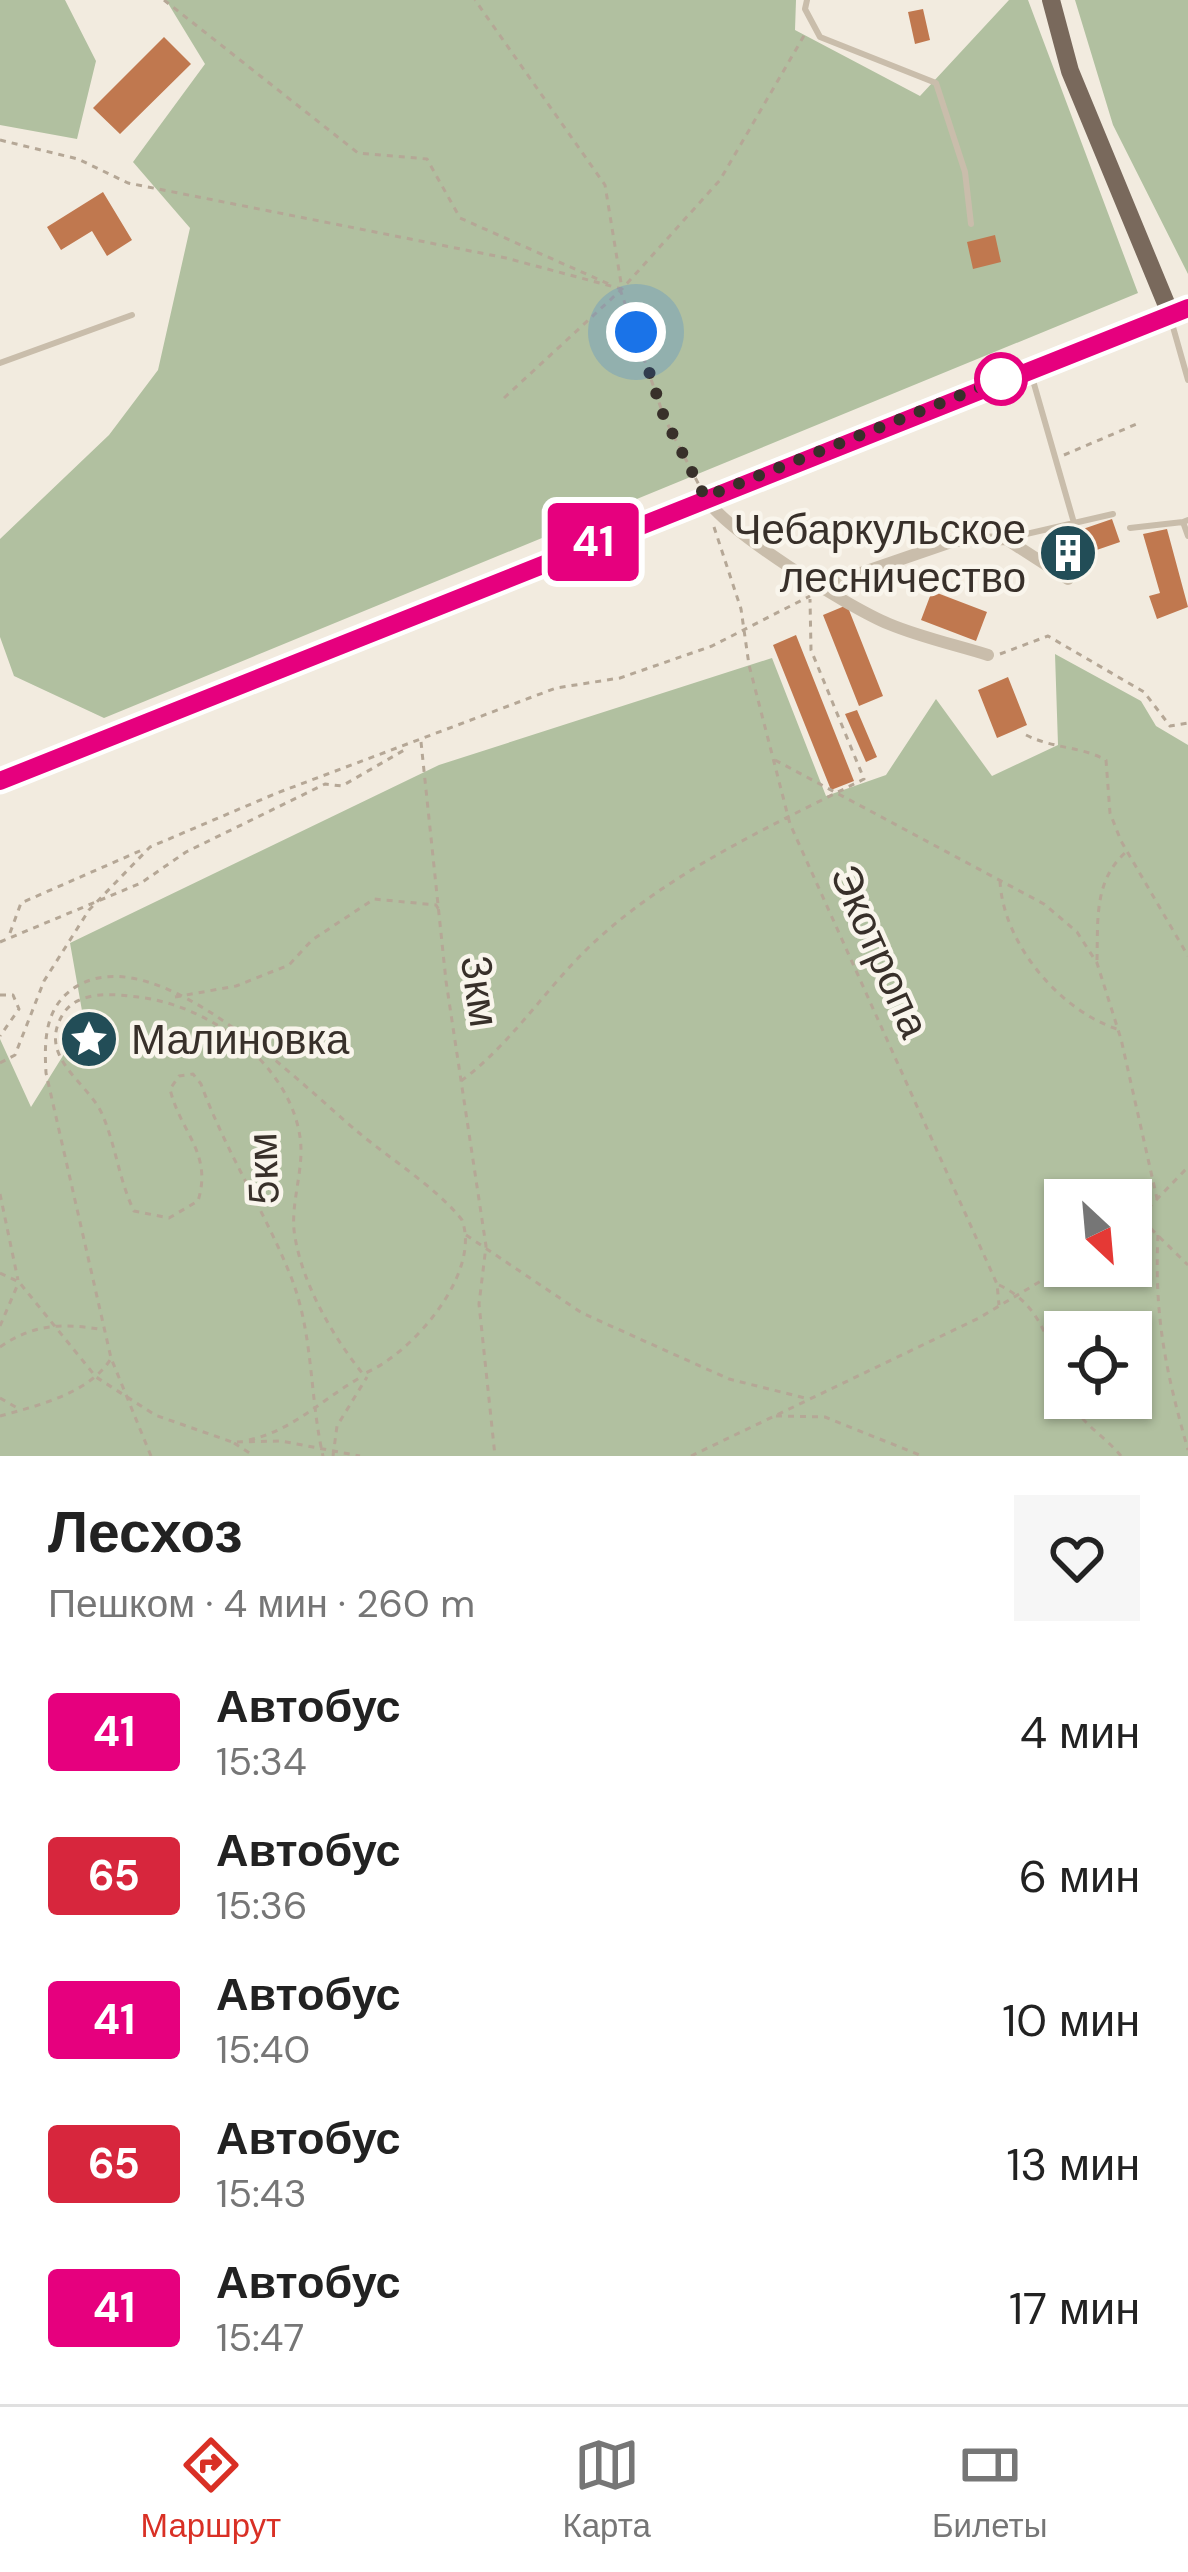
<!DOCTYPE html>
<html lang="ru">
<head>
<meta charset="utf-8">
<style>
	:root { --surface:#fff; --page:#f6f6f6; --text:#222; --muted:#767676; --line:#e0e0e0; --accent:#d93025 }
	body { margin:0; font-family:"DM Sans",sans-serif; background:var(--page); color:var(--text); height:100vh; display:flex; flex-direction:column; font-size:45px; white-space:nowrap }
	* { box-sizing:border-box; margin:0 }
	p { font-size:39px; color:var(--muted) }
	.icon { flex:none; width:66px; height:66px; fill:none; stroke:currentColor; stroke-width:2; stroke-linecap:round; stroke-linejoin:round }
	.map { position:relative; height:1456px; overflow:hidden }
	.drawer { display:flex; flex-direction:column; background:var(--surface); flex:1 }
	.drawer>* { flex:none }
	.badge { padding:0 24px; border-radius:9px; font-size:42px; line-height:78px }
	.needle { width:78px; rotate:154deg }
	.buttons { position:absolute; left:1044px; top:1179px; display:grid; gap:24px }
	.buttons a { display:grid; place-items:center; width:108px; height:108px; border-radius:0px; background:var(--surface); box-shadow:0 3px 9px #0004; font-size:60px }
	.you { position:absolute; width:60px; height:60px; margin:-30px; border:9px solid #fff; border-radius:50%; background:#1a73e8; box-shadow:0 0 0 18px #1a73e833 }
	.map>.badge { position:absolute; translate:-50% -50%; box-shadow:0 0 0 6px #fff }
	.round { display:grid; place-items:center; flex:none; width:126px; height:126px; border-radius:0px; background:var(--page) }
	.overview { display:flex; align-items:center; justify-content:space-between; height:204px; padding:0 48px }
	h1 { font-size:57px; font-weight:800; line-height:90px }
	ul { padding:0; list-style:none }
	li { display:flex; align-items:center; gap:36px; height:144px; padding:0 48px }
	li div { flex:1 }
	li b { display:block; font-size:45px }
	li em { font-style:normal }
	li .badge { min-width:132px; font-weight:700; text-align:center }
	.tab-bar { display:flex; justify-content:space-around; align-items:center; height:168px; border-top:3px solid var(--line); background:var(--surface); font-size:33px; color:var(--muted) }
	.tab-bar a { display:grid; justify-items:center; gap:6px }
	.tab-bar .selected { color:var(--accent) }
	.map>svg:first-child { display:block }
	.green { fill:#b1c0a0; fill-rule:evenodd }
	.building { fill:#c0784f }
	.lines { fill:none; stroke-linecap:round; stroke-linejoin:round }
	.path { stroke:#b5a796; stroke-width:3; stroke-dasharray:6 6; stroke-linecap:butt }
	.service { stroke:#c9bdab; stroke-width:6 }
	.minor { stroke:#c9bdab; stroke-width:12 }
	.primary { stroke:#79695c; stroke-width:18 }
	.line-casing { stroke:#fff; stroke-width:27 }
	.line { stroke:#e6007e; stroke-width:18 }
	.walk { stroke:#38302a; stroke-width:12; stroke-dasharray:0 21.6 }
	.stop-dot { fill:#fff; stroke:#e6007e; stroke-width:6 }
	.labels { text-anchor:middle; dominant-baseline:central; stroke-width:9; stroke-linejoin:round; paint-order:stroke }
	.poi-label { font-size:42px; fill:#38302a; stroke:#f9f5ec; text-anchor:end }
	.street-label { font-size:42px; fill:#38302a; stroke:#f9f5ec }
</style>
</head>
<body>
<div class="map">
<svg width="1188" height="1456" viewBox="0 0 1188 1456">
	<rect width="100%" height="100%" fill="#f2ebdf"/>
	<path class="green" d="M0,0H65L96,61L77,139L0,125Z
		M166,0H796L795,30L920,96L1009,0H1028L1138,293L104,718L14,676L0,637V539L109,435L158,370L190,228L133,162L205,64Z
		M1075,0H1188V274L1113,125Z
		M1055,654L1141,701L1156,726L1188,745V1456H0V1039L31,1107L84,1022L70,943L439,765L772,658L826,796L886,775L936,699L992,776L1058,745ZM1131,1200V1266H1065V1200ZM1131,1332V1398H1065V1332Z"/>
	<path class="building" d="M923,9L930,40L915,44L908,12Z
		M164,37L191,64L120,134L93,108Z
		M103,192L132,240L107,256L92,231L61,250L47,227Z
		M995,235L1001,262L973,269L967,242Z
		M1112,519L1120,542L1053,565L1045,542Z
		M1167,529L1188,607L1157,619L1149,596L1160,593L1143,534Z
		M932,591L987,612L976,641L921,620Z
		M847,605L883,696L859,706L823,615Z
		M796,635L854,781L831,790L773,645Z
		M1008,677L1027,725L997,738L978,690Z
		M857,710L877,757L866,762L845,714Z"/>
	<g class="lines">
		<path class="path" d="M164,0L358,153L427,159L460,218L611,285
			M0,140L78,159L128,183L506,258L622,289L605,185L475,0
			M620,289L664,417L699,485
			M504,398L622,289L720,180L805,34
			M1064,455L1139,423
			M714,527L741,609L749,665L790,824L997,1284L999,1305
			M1000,654L1048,636L1144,692L1170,726L1188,723
			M1026,735C1054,749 1080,746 1106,760L1110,813L1121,841L1188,956
			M421,742L446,981L486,1246L479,1304L495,1456
			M775,760L1044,904L1077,932L1097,963L1121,1039L1158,1203
			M1000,881C1003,943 1059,1010 1117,1029
			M10,933L21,903L142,850
			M0,942L141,883L186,852L325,784L342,786L406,749
			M1097,960C1098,920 1094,881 1125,853
			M0,995H13L19,1009L0,1036
			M175,997L236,986L289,965L312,940L374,899L436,905L439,910
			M0,1063L15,1055L44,981L89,910L150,847L277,793L556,688L620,678L712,646L810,596
			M461,1081C511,1044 543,992 588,948C666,873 769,827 864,779L811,650L810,599
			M0,1194L18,1280
			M1142,1220L1188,1265
			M1131,1226L1188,1167
			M466,1235L582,1313L729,1379L805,1398
			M1158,1235C1154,1317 1166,1372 1188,1450
			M0,1273L19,1282L96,1377L155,1415L232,1442L281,1441L360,1456
			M999,1285C1042,1305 1049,1345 1065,1386
			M0,1326L18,1284
			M0,1347C35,1323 64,1323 105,1330
			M0,1398L19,1409
			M1070,1398C1080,1424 1103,1434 1121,1456
			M0,1416C36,1406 88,1394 110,1360
			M776,1416L825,1417L922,1456
			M249,1440C294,1430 322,1399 363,1376
			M234,1443L254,1456
			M151,1456L111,1358L46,1073C44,1038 45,1004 79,985C161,940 301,1085 358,1132C390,1159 436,1187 462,1220C482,1274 410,1356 363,1374C333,1337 303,1285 295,1237C289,1205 305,1170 300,1137C289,1063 209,1005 138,997C114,994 78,990 63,1014C36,1058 89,1082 103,1116C116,1147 119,1180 134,1211L169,1218L198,1201C213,1153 180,1132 170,1089L179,1076L193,1074L201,1084C225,1150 263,1208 289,1272C314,1331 309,1395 323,1456
			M333,1456L337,1426L367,1377
			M691,1456L979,1318L1066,1266"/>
		<path class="service" d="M807,0L805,9L820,37L936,83L965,172L971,224
			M1171,320L1188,380
			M0,363L132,315
			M1032,377L1074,523
			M1188,520L1183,522L1188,536
			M1130,528L1183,522
			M1009,538L1113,514"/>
		<path class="minor" d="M705,497C725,531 850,608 889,624C920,637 956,645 988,655
			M826,585L954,541L1006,539L1068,579"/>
		<path class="primary" d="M1051,0L1070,71L1170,313
			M0,781L1188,308"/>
	</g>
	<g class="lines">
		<g class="line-casing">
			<path id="line" d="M0,781L1188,308"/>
		</g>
		<use href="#line" class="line"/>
		<path class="walk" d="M636,332L664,417L705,497L1001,379"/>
	</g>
	<defs>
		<g id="building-disc" transform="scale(3)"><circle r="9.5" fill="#224d57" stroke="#f9f5ec"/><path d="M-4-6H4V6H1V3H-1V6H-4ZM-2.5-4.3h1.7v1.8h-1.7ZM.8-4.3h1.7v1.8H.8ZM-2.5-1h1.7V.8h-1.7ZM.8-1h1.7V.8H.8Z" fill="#fff"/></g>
		<g id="sight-disc" transform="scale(3)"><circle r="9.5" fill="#224d57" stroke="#f9f5ec"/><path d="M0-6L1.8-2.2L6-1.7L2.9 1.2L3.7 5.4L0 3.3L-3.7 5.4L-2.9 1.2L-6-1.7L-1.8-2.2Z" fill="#fff"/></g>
	</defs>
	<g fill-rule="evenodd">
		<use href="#building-disc" x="1068" y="553"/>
		<use href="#sight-disc" x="89" y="1039"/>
	</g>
	<circle class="stop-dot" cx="1001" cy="379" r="24"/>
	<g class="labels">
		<g class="poi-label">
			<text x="1026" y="529">Чебаркульское<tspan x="1026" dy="48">лесничество</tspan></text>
			<text x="131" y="1039" text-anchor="start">Малиновка</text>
		</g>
		<g class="street-label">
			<text transform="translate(880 951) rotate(66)">Экотропа</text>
			<text transform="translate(480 991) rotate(82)">3км</text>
			<text transform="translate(263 1169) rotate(-92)">5км</text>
		</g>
	</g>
</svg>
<div class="buttons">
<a><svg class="needle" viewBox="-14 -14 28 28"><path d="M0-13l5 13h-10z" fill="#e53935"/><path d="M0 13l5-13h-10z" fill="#767676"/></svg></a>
<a><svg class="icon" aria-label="locate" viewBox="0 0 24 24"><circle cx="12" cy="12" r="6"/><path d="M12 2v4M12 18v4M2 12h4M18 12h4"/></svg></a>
</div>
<div class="you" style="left:636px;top:332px"></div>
<b class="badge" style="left:593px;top:542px;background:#e6007e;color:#fff">41</b>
</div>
<section class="drawer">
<div class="overview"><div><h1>Лесхоз</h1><p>Пешком · 4 мин · 260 m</p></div><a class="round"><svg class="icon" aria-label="heart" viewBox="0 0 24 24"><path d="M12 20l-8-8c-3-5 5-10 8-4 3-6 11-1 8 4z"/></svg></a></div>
<ul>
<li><span class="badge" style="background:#e6007e;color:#fff">41</span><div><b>Автобус</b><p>15:34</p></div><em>4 мин</em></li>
<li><span class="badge" style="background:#d7263d;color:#fff">65</span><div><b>Автобус</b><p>15:36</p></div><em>6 мин</em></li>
<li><span class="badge" style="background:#e6007e;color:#fff">41</span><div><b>Автобус</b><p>15:40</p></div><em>10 мин</em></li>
<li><span class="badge" style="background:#d7263d;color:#fff">65</span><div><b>Автобус</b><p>15:43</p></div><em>13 мин</em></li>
<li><span class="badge" style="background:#e6007e;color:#fff">41</span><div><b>Автобус</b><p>15:47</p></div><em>17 мин</em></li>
</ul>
</section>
<nav class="tab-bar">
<a class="selected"><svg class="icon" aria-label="directions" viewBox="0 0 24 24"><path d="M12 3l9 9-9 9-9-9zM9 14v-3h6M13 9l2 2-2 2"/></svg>Маршрут</a>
<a><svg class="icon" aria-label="map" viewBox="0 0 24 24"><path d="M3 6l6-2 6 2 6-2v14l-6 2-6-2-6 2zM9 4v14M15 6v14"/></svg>Карта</a>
<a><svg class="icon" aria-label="tickets" viewBox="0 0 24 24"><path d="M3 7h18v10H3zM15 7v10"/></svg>Билеты</a>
</nav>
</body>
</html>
